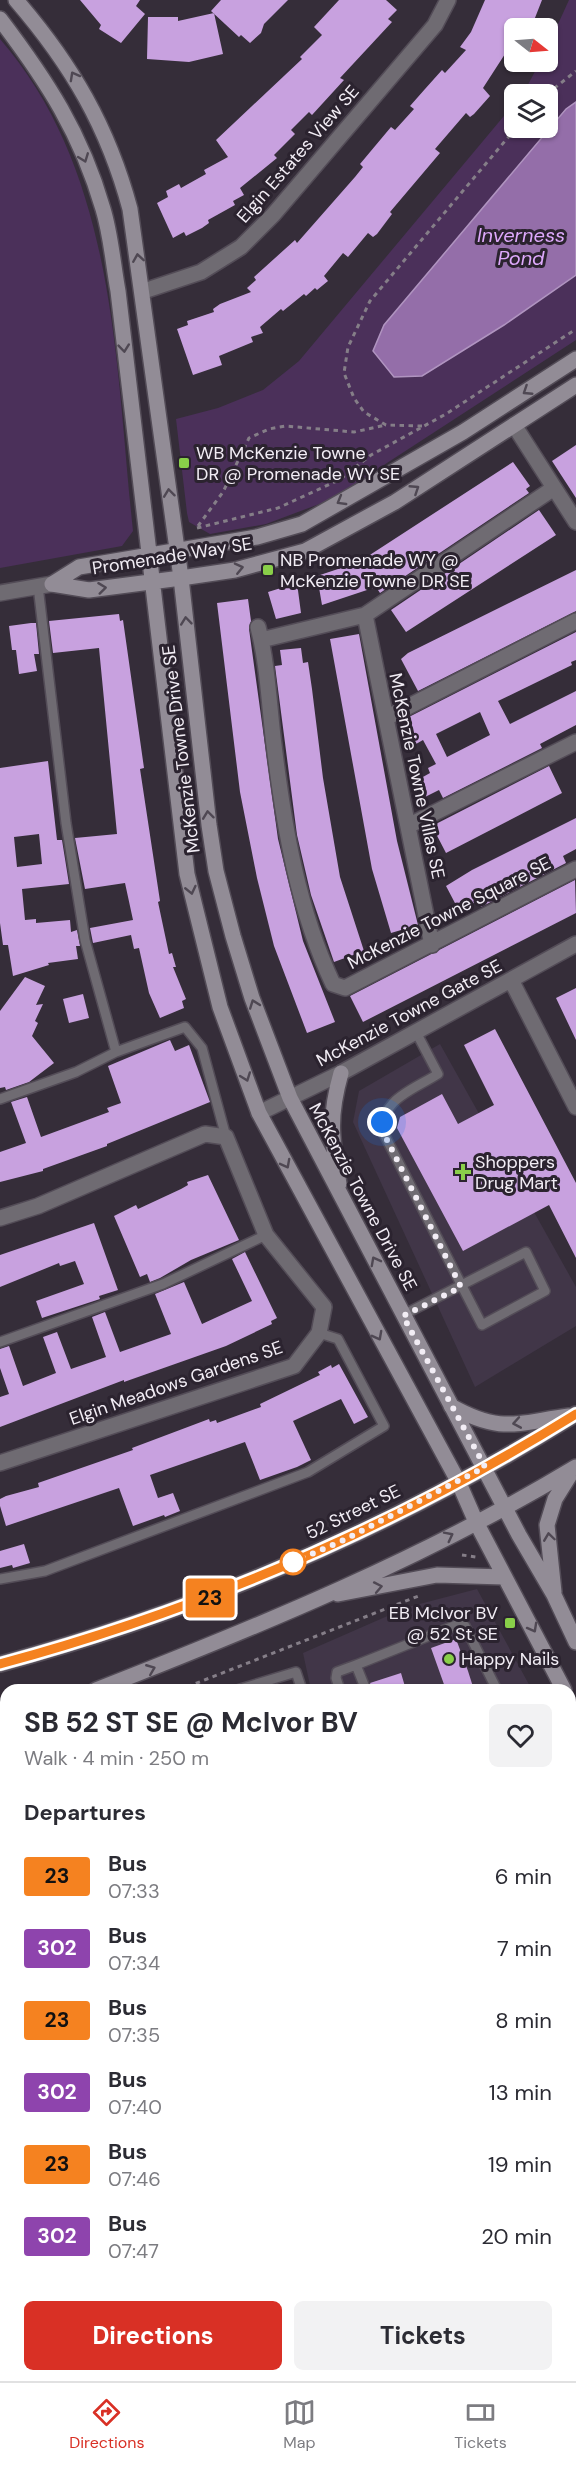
<!DOCTYPE html>
<html lang="en">
<head>
<meta charset="utf-8">
<style>
	:root { --surface:#fff; --page:#f2f2f3; --text:#2b2b33; --muted:#7c7c81; --line:#e1e1e2; --accent:#d93025 }
	body { margin:0; font-family:"DM Sans",sans-serif; background:var(--page); color:var(--text); height:100vh; display:flex; flex-direction:column; font-size:22px; white-space:nowrap }
	* { box-sizing:border-box; margin:0 }
	p { font-size:20px; color:var(--muted) }
	.icon { flex:none; width:33px; height:33px; fill:none; stroke:currentColor; stroke-width:2; stroke-linecap:round; stroke-linejoin:round }
	.map { position:relative; flex:1; overflow:hidden }
	.drawer { position:absolute; left:0px; top:1684px; width:576px; height:698px; display:flex; flex-direction:column; background:var(--surface); border-radius:18px 18px 0 0; box-shadow:0 2px 4px #0004 }
	.drawer>* { flex:none }
	.badge { padding:0 12px; border-radius:4px; font-size:21px; line-height:39px }
	.needle { width:39px; rotate:107deg }
	.controls { position:absolute; left:504px; top:18px; display:grid; gap:12px }
	.controls a { display:grid; place-items:center; width:54px; height:54px; border-radius:9px; background:var(--surface); box-shadow:0 2px 4px #0004; font-size:30px }
	.you { position:absolute; width:30px; height:30px; margin:-15px; border:4px solid #fff; border-radius:50%; background:#1a73e8; box-shadow:0 0 0 9px #1a73e833 }
	.map>.badge { position:absolute; translate:-50% -50%; box-shadow:0 0 0 3px #fff }
	h2 { padding:0 24px; font-size:22px; line-height:54px }
	.round { display:grid; place-items:center; flex:none; width:63px; height:63px; border-radius:9px; background:var(--page) }
	.headline { display:flex; align-items:center; justify-content:space-between; height:102px; padding:0 24px }
	h1 { font-size:28px; font-weight:700; line-height:45px }
	.primary-button { display:flex; gap:12px; margin-top:auto; padding:12px 24px }
	.primary-button a { flex:1; height:69px; border-radius:9px; background:var(--accent); color:#fff; font-size:24px; font-weight:700; line-height:69px; text-align:center }
	.primary-button a+a { background:var(--page); color:var(--text) }
	ul { padding:0; list-style:none }
	li { display:flex; align-items:center; gap:18px; height:72px; padding:0 24px }
	li div { flex:1 }
	li b { display:block; font-size:22px }
	li em { font-style:normal }
	li .badge { min-width:66px; font-weight:700; text-align:center }
	.dock { display:flex; justify-content:space-around; align-items:center; height:84px; border-top:2px solid var(--line); background:var(--surface); font-size:16px; color:var(--muted) }
	.dock a { display:grid; justify-items:center; gap:3px }
	.dock .selected { color:var(--accent) }
	.map>svg:first-child { display:block }
	.built { fill:#413648 }
	.green { fill:#4b305a }
	.water { fill:#946ea9; stroke:#b094c0; stroke-width:1.5 }
	.building { fill:#c8a1df; fill-rule:evenodd }
	.lines { fill:none; stroke-linecap:round; stroke-linejoin:round }
	.lane-casing { stroke:#534c57; stroke-width:12 }
	.street-casing { stroke:#534c57; stroke-width:18 }
	.secondary-casing { stroke:#534c57; stroke-width:18 }
	.path { stroke:#857e88; stroke-width:3; stroke-dasharray:4.5 4.5; stroke-linecap:butt }
	.lane { stroke:#6f6b72; stroke-width:9 }
	.street { stroke:#6f6b72; stroke-width:15 }
	.secondary { stroke:#928c96; stroke-width:15 }
	.oneway { stroke:#4f4853 }
	.line-casing { stroke:#fff; stroke-width:14 }
	.line { stroke:#f58220; stroke-width:9 }
	.walk { stroke:#f2edf5; stroke-width:6; stroke-dasharray:0 10.8 }
	.poi-dot { fill:#89cf49; stroke:#2b232f; stroke-width:2 }
	.stop-dot { fill:#fff; stroke:#f58220; stroke-width:3 }
	.labels { text-anchor:middle; dominant-baseline:central; stroke-width:6; stroke-linejoin:round; paint-order:stroke }
	.street-label { font-size:18px; fill:#f2edf5; stroke:#2b232f }
	.poi-label { font-size:18px; fill:#f2edf5; stroke:#2b232f; text-anchor:start }
	.water-label { font-size:20px; font-style:italic; fill:#dea9fc; stroke:#2b232f }
</style>
</head>
<body>
<div class="map">
<svg width="576" height="2381" viewBox="0 0 576 2381">
	<rect width="100%" height="100%" fill="#352d39"/>
	<path class="built" d="M440,1044L576,1287V1326L475,1387L353,1122L359,1091Z
		M477,1589L532,1690H311L303,1653L408,1607Z
		M570,1778L576,1793V2040L570,2039Z"/>
	<path class="green" d="M569,0H576V340L330,500L266,524L210,534L189,522L187,513L176,419L218,408L263,390L299,361L514,104V128H548V94H523L540,62H548V46Z
		M0,39C117,174 115,363 133,531L122,546L0,568Z"/>
	<path class="water" d="M576,102V275L504,325L422,376L394,377L373,351L384,325L566,109Z"/>
	<path class="building" d="M80,0H140L136,6L145,14L121,43L99,29L101,25Z
		M221,0H288L264,24L261,33L250,43L241,35L239,37L211,11Z
		M339,0H386L397,10L388,19L392,22L340,78L344,80L312,115L309,112L291,130L295,134L274,155L277,158L240,188L244,195L233,201L235,205L208,220L209,223L202,228L186,236L184,232L173,238L157,203L168,197L166,191L179,184L181,188L206,174L204,170L228,157L216,140L302,59L300,57L322,35L314,27Z
		M485,0H542L531,28H514V40L483,88L490,96L474,114L470,117L466,113L435,149L440,153L390,212L392,214L377,234L373,237L368,233L348,257L343,253L324,276L328,281L317,290L315,288L306,296L304,294L283,311L281,309L260,327L263,333L251,337L253,342L219,356L222,365L193,375L177,329L188,325L187,321L214,312L213,309L220,304L251,292L247,288L256,280L254,277L295,240L297,243L355,177L363,167L360,164L391,127L395,130L414,109L410,106L425,89L442,70L445,73L466,50L460,47L471,32Z
		M214,13L223,54L189,62L147,59L148,17H178V21Z
		M576,445V498L552,461Z
		M513,462L530,486L526,489L529,493L380,593L376,587L322,605L317,576L359,562Z
		M539,510L556,535L406,632L391,610Z
		M576,570V611L418,691L401,659L408,653Z
		M297,583L301,613L276,619L268,592Z
		M248,599L251,621L249,629L278,839L303,941L335,1022L307,1033L274,946L257,878L240,792L217,603Z
		M119,614L120,621L123,620L142,754L144,768L140,769L160,901L158,902L169,954L172,953L176,967H173L186,999L182,1001L184,1008L160,1018L149,993L139,948L134,949L131,935L93,943L90,928L133,920L125,883L85,889L75,838L117,834L99,648L53,653L49,621Z
		M31,623H36L39,654H34L37,671L19,674L16,650H12L9,626Z
		M576,632V660L571,662L572,665L498,701L510,724L576,691V725L540,744L542,748L443,798L439,790L423,798L414,782L430,773L428,768L436,764L423,740L416,744L403,720ZM480,712L490,735L447,757L436,734Z
		M359,634L397,841L418,925L391,933L372,869L330,639Z
		M301,648L303,663L308,662L312,689L323,778L340,877L364,951L334,962L311,895L297,835L275,666L282,665L280,650Z
		M48,761L57,840H62L69,884L22,889L25,920L36,919V923L70,920L71,932L77,930L80,946H76L78,959L48,963L49,965L13,976L8,945H3L0,923V768ZM39,834L42,864L17,867L14,837Z
		M549,766L562,793L446,853L432,826Z
		M576,818V849L563,856L566,863L481,907L477,901L472,904L469,898L456,905L446,886L472,870Z
		M575,880L576,913L363,1022L350,996Z
		M25,977L45,986L36,1005L43,1004L35,1021L38,1023L32,1036L54,1063L29,1082L6,1090L5,1087L0,1088V1011Z
		M576,988V1040L556,998Z
		M83,994L89,1018L69,1023L63,999Z
		M495,1029L576,1183V1258L549,1205L463,1251L397,1128L400,1117L442,1094L458,1124L494,1105L464,1045Z
		M170,1040L175,1051L189,1045L210,1102L107,1144V1146L43,1169V1171L0,1182V1152L26,1143L11,1102L27,1097L41,1137L109,1112L107,1108L121,1103L108,1066Z
		M208,1175L239,1240L191,1260L160,1278L150,1282L147,1274L140,1277L114,1216L136,1205L138,1209L181,1189L188,1185L187,1182Z
		M94,1223L118,1290L99,1296L100,1299L42,1318L36,1301L84,1284L75,1261L60,1266L59,1263L0,1287V1255Z
		M245,1252L277,1318L271,1321L272,1324L226,1346L124,1382V1380L0,1427V1397L9,1394L0,1368V1349L9,1346L23,1386L56,1373L43,1337L57,1332L71,1369L106,1357L92,1317L105,1312L120,1352L171,1334L155,1294L184,1282L202,1324L252,1301L232,1259Z
		M339,1364L368,1417L354,1424L341,1399L293,1421L311,1460L297,1467L260,1480L245,1442L150,1475L158,1498L173,1493L180,1511L165,1517L164,1515L133,1526L119,1488L6,1526L0,1506V1499L6,1496L39,1487L38,1483L133,1450L132,1448L209,1419L210,1422L216,1420L217,1423L261,1407L260,1404L320,1375L318,1372L331,1365L332,1368Z
		M24,1544L30,1563L13,1568L12,1565L0,1568V1551Z
		M456,1639L468,1671L474,1690H446L431,1648Z
		M401,1673L406,1690H373L370,1683Z"/>
	<g class="lines">
		<g class="lane-casing">
			<path id="lane" d="M38,586L66,823L85,940L116,1052
				M0,1099L76,1072L116,1052L185,1027L202,1048L226,1137
				M403,1315L526,1252L545,1291L482,1325L384,1134C378,1100 413,1090 438,1074L416,1032
				M0,1342L163,1284L266,1235
				M0,1579L45,1571L308,1472L384,1426L338,1339L319,1333
				M237,1690L296,1672L302,1690
				M340,1690L336,1678L337,1672L356,1665
				M366,1690L356,1665L459,1624L465,1626L497,1690
				M0,1759L6,1758
				M570,2049L576,2050
				M570,2272L576,2251
				M0,2277L6,2279
				M138,2376L141,2381
				M537,2381L539,2376"/>
		</g>
		<g class="street-casing">
			<path id="street" d="M144,291L201,272L241,247L273,215L435,25L448,0
				M514,425L576,522
				M0,593L52,584
				M365,615L432,945
				M258,627C268,665 269,706 274,745C284,827 298,910 333,984L345,988L576,869
				M261,640L365,615L554,488
				M386,718L576,621
				M408,826L576,742
				M511,980L576,1107
				M259,1113L341,1073L576,944
				M0,1218L38,1206L205,1134L226,1137L266,1235L324,1307L319,1333L294,1366L0,1463
				M6,1880L1,1894L6,1915
				M276,2376L280,2381
				M86,2381L91,2376
				M119,2381L124,2376
				M404,2381L407,2376"/>
		</g>
		<g class="secondary-casing">
			<path id="secondary" d="M16,0C72,65 108,127 130,209L181,578L209,825L216,871L233,936L252,998L290,1098L519,1535L554,1595L576,1642
				M0,19C47,81 81,133 103,209C111,235 113,264 118,291L187,874L220,1007L259,1113L458,1481L476,1522L564,1690
				M52,584L79,567L257,537L302,524L463,432L576,359
				M52,584L89,590L181,578L235,570L305,551L395,502L576,385
				M339,1184C332,1138 328,1119 341,1073
				M451,1406C501,1434 516,1423 569,1416
				M554,1592L547,1525L555,1499L573,1470
				M338,1594L437,1575L504,1577
				M0,1664C203,1609 397,1526 576,1414
				M96,1690C260,1626 425,1558 576,1467
				M570,1704L576,1718
				M0,1718L6,1716
				M574,2381L576,2375"/>
		</g>
		<path class="path" d="M547,94L576,71
			M422,426L386,425L364,412L354,398L344,373L348,347L370,301L516,128
			M198,526L223,492L249,438L269,429L285,426L354,432L386,425
			M197,528L278,508L339,480L371,455L446,414L576,329
			M462,1555L476,1557
			M179,1690L421,1595"/>
		<use href="#lane" class="lane"/>
		<use href="#street" class="street"/>
		<use href="#secondary" class="secondary"/>
	</g>
	<defs><path id="oneway-chevron" d="M-2-3.5L2.5 0L-2 3.5" fill="none" stroke-width="1.6" stroke-linecap="round" stroke-linejoin="round" transform="scale(1.5)"/></defs>
	<g class="oneway">
		<use href="#oneway-chevron" transform="translate(74 76) rotate(-119)"/>
		<use href="#oneway-chevron" transform="translate(84 158) rotate(69)"/>
		<use href="#oneway-chevron" transform="translate(138 258) rotate(-99)"/>
		<use href="#oneway-chevron" transform="translate(124 348) rotate(84)"/>
		<use href="#oneway-chevron" transform="translate(527 391) rotate(147)"/>
		<use href="#oneway-chevron" transform="translate(415 489) rotate(-33)"/>
		<use href="#oneway-chevron" transform="translate(169 493) rotate(-97)"/>
		<use href="#oneway-chevron" transform="translate(341 501) rotate(150)"/>
		<use href="#oneway-chevron" transform="translate(239 568) rotate(-13)"/>
		<use href="#oneway-chevron" transform="translate(102 588) rotate(-7)"/>
		<use href="#oneway-chevron" transform="translate(186 621) rotate(-96)"/>
		<use href="#oneway-chevron" transform="translate(208 815) rotate(-97)"/>
		<use href="#oneway-chevron" transform="translate(191 890) rotate(77)"/>
		<use href="#oneway-chevron" transform="translate(254 1004) rotate(-110)"/>
		<use href="#oneway-chevron" transform="translate(246 1077) rotate(70)"/>
		<use href="#oneway-chevron" transform="translate(286 1164) rotate(62)"/>
		<use href="#oneway-chevron" transform="translate(375 1261) rotate(-118)"/>
		<use href="#oneway-chevron" transform="translate(378 1336) rotate(62)"/>
		<use href="#oneway-chevron" transform="translate(517 1423) rotate(170)"/>
		<use href="#oneway-chevron" transform="translate(449 1536) rotate(-27)"/>
		<use href="#oneway-chevron" transform="translate(549 1537) rotate(-98)"/>
		<use href="#oneway-chevron" transform="translate(378 1587) rotate(-11)"/>
		<use href="#oneway-chevron" transform="translate(533 1628) rotate(61)"/>
		<use href="#oneway-chevron" transform="translate(151 1669) rotate(-22)"/>
	</g>
	<g class="lines">
		<g class="line-casing">
			<path id="line" d="M0,1664C204,1609 396,1526 576,1414"/>
		</g>
		<use href="#line" class="line"/>
		<path class="walk" d="M293,1562L344,1540L485,1467L403,1316L461,1287L384,1134L382,1122"/>
	</g>
	<g class="poi-dot">
		<rect x="178" y="457" width="12" height="12" rx="3"/>
		<rect x="262" y="564" width="12" height="12" rx="3"/>
		<path d="M460 1163h6v6h6v6h-6v6h-6v-6h-6v-6h6z"/>
		<rect x="504" y="1617" width="12" height="12" rx="3"/>
		<circle cx="449" cy="1659" r="6"/>
	</g>
	<circle class="stop-dot" cx="293" cy="1562" r="12"/>
	<g class="labels">
		<g class="street-label">
			<text transform="translate(298 154) rotate(-49)">Elgin Estates View SE</text>
			<text transform="translate(172 556) rotate(-9)">Promenade Way SE</text>
			<text transform="translate(181 749) rotate(-97)">McKenzie Towne Drive SE</text>
			<text transform="translate(417 776) rotate(78)">McKenzie Towne Villas SE</text>
			<text transform="translate(449 913) rotate(-27)">McKenzie Towne Square SE</text>
			<text transform="translate(409 1013) rotate(-28)">McKenzie Towne Gate SE</text>
			<text transform="translate(363 1197) rotate(62)">McKenzie Towne Drive SE</text>
			<text transform="translate(176 1383) rotate(-19)">Elgin Meadows Gardens SE</text>
			<text transform="translate(353 1512) rotate(-26)">52 Street SE</text>
		</g>
		<g class="poi-label">
			<text x="196" y="453">WB McKenzie Towne<tspan x="196" dy="21">DR @ Promenade WY SE</tspan></text>
			<text x="280" y="560">NB Promenade WY @<tspan x="280" dy="21">McKenzie Towne DR SE</tspan></text>
			<text x="475" y="1162">Shoppers<tspan x="475" dy="21">Drug Mart</tspan></text>
			<text x="498" y="1613" text-anchor="end">EB McIvor BV<tspan x="498" dy="21">@ 52 St SE</tspan></text>
			<text x="461" y="1659">Happy Nails</text>
		</g>
		<g class="water-label">
			<text x="521" y="235">Inverness<tspan x="521" dy="23">Pond</tspan></text>
		</g>
	</g>
</svg>
<div class="controls">
<a><svg class="needle" viewBox="-14 -14 28 28"><path d="M0-13l5 13h-10z" fill="#e53935"/><path d="M0 13l5-13h-10z" fill="#7c7c81"/></svg></a>
<a><svg class="icon" aria-label="layers" viewBox="0 0 24 24"><path d="M12 4l9 5-9 5-9-5zM3 14l9 5 9-5"/></svg></a>
</div>
<div class="you" style="left:382px;top:1122px"></div>
<b class="badge" style="left:210px;top:1598px;background:#f58220;color:#111">23</b>
<section class="drawer">
<div class="headline"><div><h1>SB 52 ST SE @ McIvor BV</h1><p>Walk · 4 min · 250 m</p></div><a class="round"><svg class="icon" aria-label="heart" viewBox="0 0 24 24"><path d="M12 20l-8-8c-3-5 5-10 8-4 3-6 11-1 8 4z"/></svg></a></div>
<h2>Departures</h2>
<ul>
<li><span class="badge" style="background:#f58220;color:#111">23</span><div><b>Bus</b><p>07:33</p></div><em>6 min</em></li>
<li><span class="badge" style="background:#8e44ad;color:#fff">302</span><div><b>Bus</b><p>07:34</p></div><em>7 min</em></li>
<li><span class="badge" style="background:#f58220;color:#111">23</span><div><b>Bus</b><p>07:35</p></div><em>8 min</em></li>
<li><span class="badge" style="background:#8e44ad;color:#fff">302</span><div><b>Bus</b><p>07:40</p></div><em>13 min</em></li>
<li><span class="badge" style="background:#f58220;color:#111">23</span><div><b>Bus</b><p>07:46</p></div><em>19 min</em></li>
<li><span class="badge" style="background:#8e44ad;color:#fff">302</span><div><b>Bus</b><p>07:47</p></div><em>20 min</em></li>
</ul>
<div class="primary-button"><a>Directions</a><a>Tickets</a></div>
</section>
</div>
<nav class="dock">
<a class="selected"><svg class="icon" aria-label="directions" viewBox="0 0 24 24"><path d="M12 3l9 9-9 9-9-9zM9 14v-3h6M13 9l2 2-2 2"/></svg>Directions</a>
<a><svg class="icon" aria-label="map" viewBox="0 0 24 24"><path d="M3 6l6-2 6 2 6-2v14l-6 2-6-2-6 2zM9 4v14M15 6v14"/></svg>Map</a>
<a><svg class="icon" aria-label="tickets" viewBox="0 0 24 24"><path d="M3 7h18v10H3zM15 7v10"/></svg>Tickets</a>
</nav>
</body>
</html>
